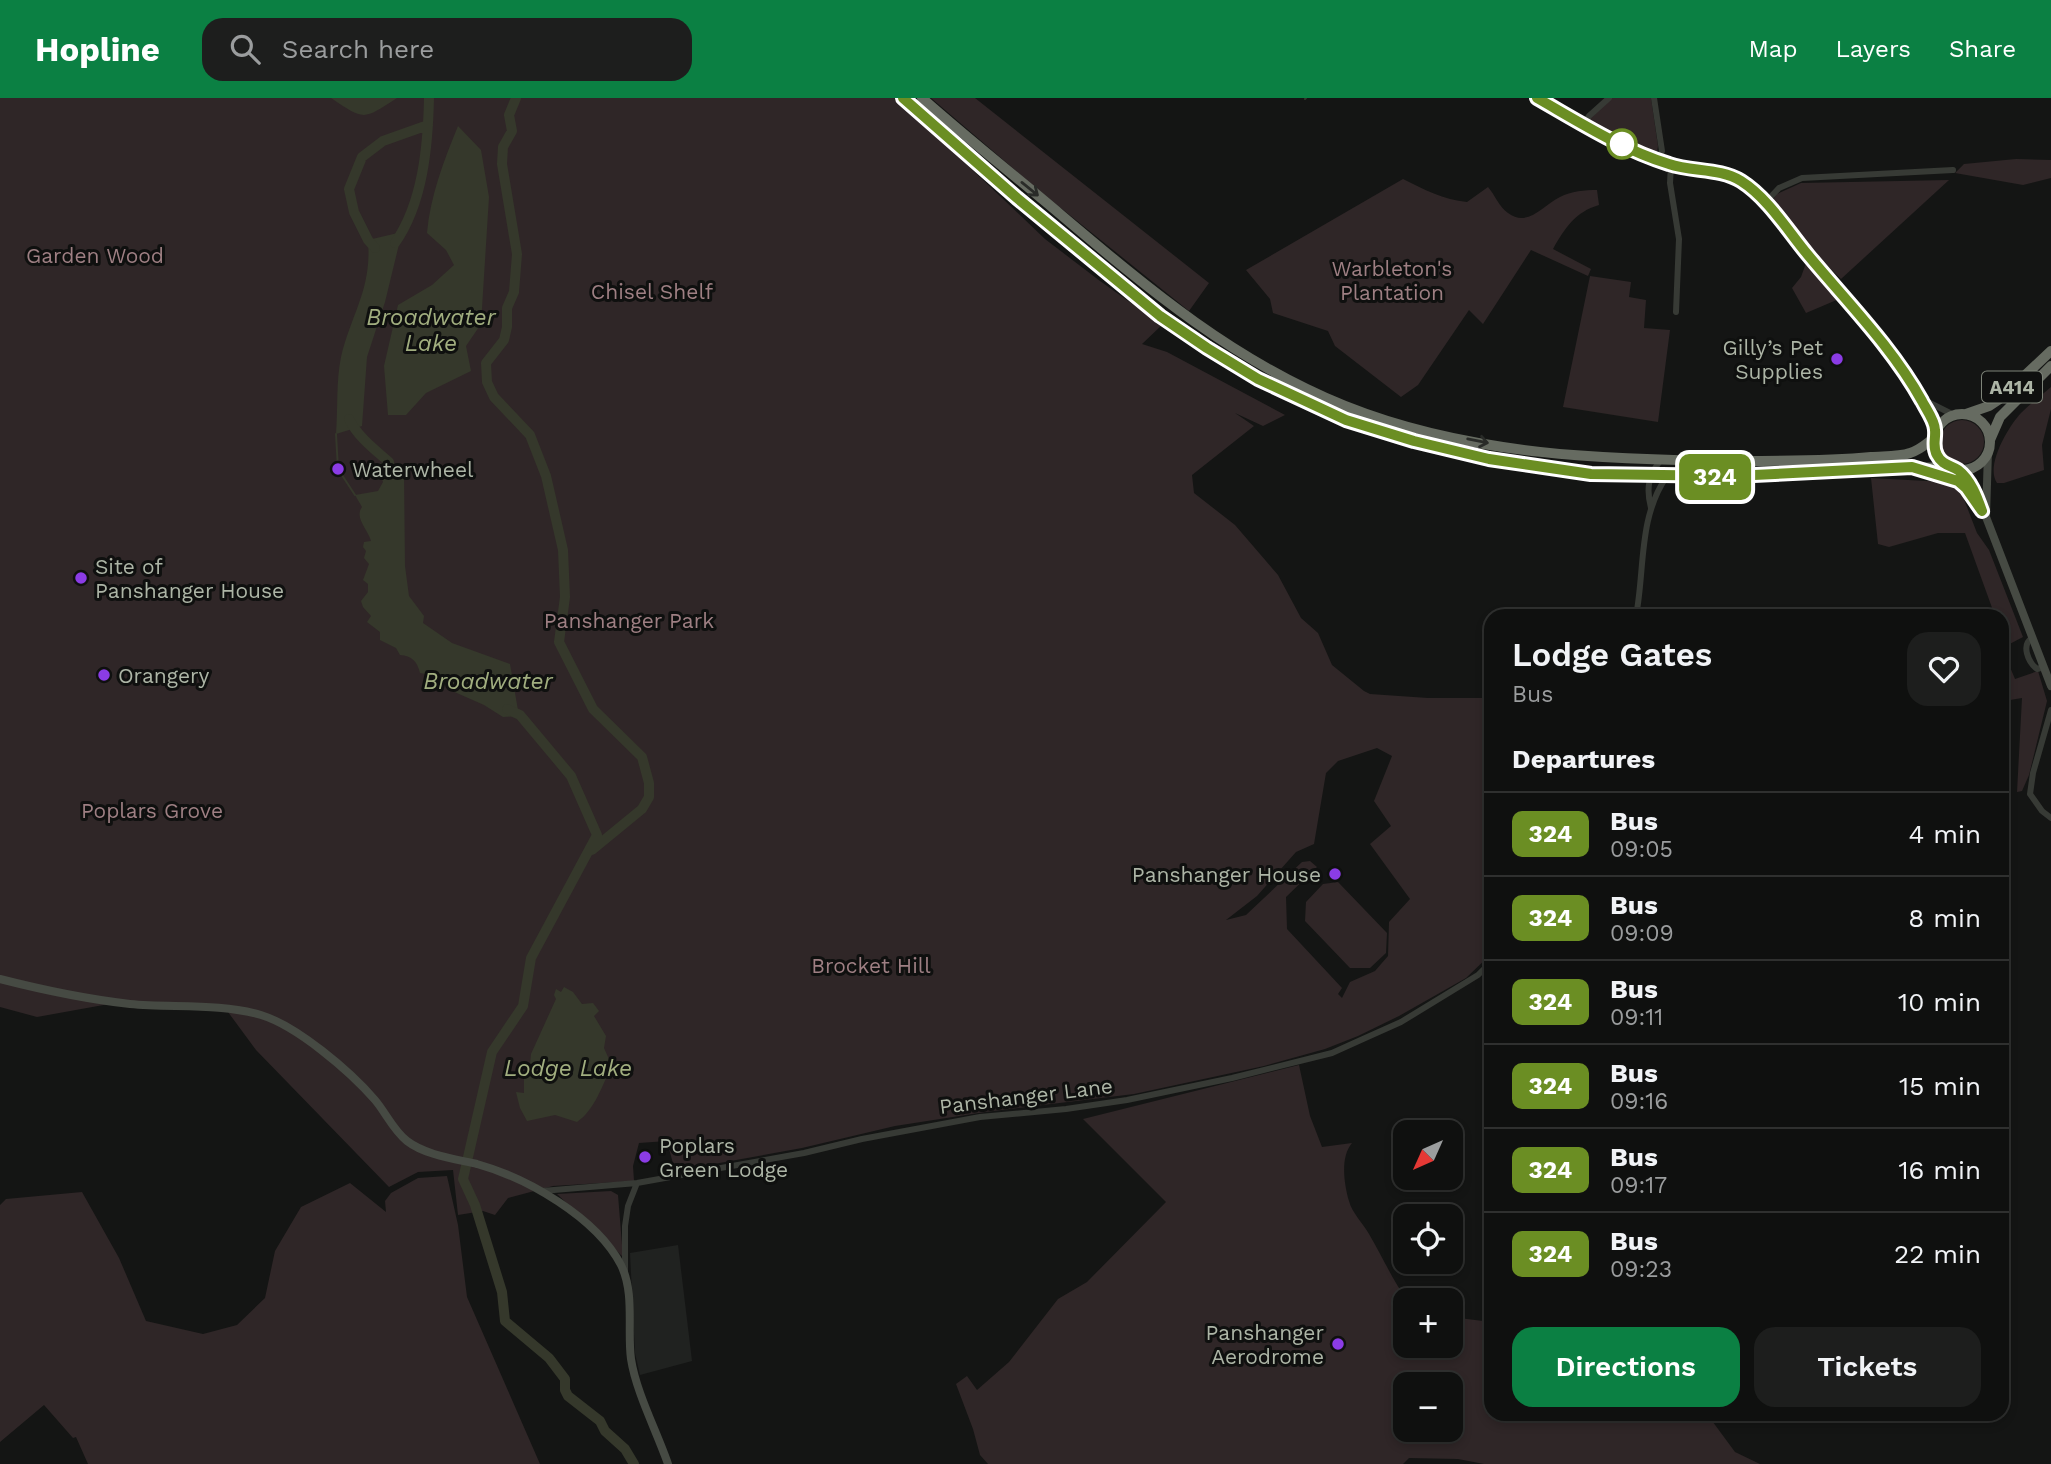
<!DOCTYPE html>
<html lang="en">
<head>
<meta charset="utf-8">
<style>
	:root { --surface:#0f100f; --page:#1d1e1d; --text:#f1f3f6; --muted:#9b9d9e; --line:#2f302f; --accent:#0b8043 }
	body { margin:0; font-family:"Work Sans",sans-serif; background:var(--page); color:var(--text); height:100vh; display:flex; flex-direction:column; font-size:26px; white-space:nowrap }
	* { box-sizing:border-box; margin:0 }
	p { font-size:23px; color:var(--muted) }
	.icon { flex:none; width:38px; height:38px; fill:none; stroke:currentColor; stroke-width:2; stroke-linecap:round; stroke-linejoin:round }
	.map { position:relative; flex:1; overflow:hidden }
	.sheet { position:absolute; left:1484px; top:511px; width:525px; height:812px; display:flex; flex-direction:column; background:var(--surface); border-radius:21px; box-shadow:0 4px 10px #0003,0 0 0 2px var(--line) }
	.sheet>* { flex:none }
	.badge { padding:0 14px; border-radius:10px; font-size:24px; line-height:46px }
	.needle { width:46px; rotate:225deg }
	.fabs { position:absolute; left:1393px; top:1022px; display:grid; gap:14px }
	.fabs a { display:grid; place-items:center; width:70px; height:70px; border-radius:14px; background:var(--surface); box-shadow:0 4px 10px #0003,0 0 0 2px var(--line); font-size:35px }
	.map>.badge { position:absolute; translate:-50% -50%; box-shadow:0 0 0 4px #fff }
	h2 { padding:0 28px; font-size:26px; line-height:63px }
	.round { display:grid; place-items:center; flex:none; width:74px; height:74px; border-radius:21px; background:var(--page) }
	.summary { display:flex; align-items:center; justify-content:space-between; height:119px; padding:0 28px }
	h1 { font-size:33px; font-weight:600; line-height:52px }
	.primary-button { display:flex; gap:14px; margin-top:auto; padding:14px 28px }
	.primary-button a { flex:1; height:80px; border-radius:21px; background:var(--accent); color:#fff; font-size:28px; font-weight:600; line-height:80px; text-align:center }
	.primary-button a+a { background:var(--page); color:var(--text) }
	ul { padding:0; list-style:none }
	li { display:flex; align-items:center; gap:21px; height:84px; padding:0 28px; border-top:2px solid var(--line) }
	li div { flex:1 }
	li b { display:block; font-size:26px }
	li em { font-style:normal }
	li .badge { min-width:77px; font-weight:700; text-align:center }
	header { display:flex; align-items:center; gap:42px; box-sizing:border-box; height:98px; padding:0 35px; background:var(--accent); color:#fff }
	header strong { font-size:33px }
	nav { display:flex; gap:38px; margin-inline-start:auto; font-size:24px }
	.search { width:490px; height:63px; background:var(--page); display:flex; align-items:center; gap:18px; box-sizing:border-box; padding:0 24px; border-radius:21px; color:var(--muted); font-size:26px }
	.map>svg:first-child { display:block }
	.built { fill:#202220 }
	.green { fill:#2f2627; fill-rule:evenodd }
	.water { fill:#35382b }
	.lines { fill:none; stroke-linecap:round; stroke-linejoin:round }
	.stream { stroke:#35382b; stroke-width:2 }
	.river { stroke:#35382b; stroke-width:10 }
	.street { stroke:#373a35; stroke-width:6 }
	.secondary { stroke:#464a43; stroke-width:8 }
	.highway { stroke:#666b61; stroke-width:10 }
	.oneway { stroke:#292b28 }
	.line-casing { stroke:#fff; stroke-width:16 }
	.line { stroke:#6b8e23; stroke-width:10 }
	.stop-dot { fill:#fff; stroke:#6b8e23; stroke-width:3.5 }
	.poi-dot { fill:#8b3ce5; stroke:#0f100f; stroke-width:2.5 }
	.labels { text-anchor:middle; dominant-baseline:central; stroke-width:6; stroke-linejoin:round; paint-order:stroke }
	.shield { fill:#0f100f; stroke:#7e8479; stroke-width:2 }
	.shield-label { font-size:19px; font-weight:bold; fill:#adb5a6 }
	.park-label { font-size:21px; fill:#9e7f83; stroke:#0f100f }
	.poi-label { font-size:21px; fill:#adb5a6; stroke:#0f100f; text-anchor:start }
	.street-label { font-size:21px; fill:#adb5a6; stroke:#0f100f }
	.water-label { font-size:23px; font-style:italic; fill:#a1ae7f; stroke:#0f100f }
</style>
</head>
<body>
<header>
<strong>Hopline</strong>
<div class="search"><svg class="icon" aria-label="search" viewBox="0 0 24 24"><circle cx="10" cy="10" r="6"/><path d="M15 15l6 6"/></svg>Search here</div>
<nav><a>Map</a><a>Layers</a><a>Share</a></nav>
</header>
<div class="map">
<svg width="2051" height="1366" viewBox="0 0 2051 1366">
	<rect width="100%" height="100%" fill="#141514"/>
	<path class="built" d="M678,1147L692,1263L640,1277L635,1255L630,1155Z"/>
	<path class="green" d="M0,0H897L1045,141L1100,183L1162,227L1142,246L1167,254L1285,317L1263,328L1235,315L1254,328L1192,377L1194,395L1235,427L1278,477L1301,520L1318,535L1332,567L1364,593L1370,596L1428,600H1491V856L1466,880L1399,918L1358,938L1325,951L1264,968L1134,996L985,1014L895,1028L802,1050L675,1073L667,1043L639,1045L633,1068L634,1083L553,1088L508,1100L495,1117L483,1113L458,1117L453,1072L418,1074L389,1089L256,952L228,914L109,906L37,919L0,909ZM1377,650L1392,658L1374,703L1391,728L1370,746L1410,801L1389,824L1388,858L1375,873L1350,884L1342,900L1338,896L1342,890L1287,831L1286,799L1317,769L1310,763L1302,764L1246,817L1226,822L1257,798L1296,754L1314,746L1326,675L1338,663Z
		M931,0H975L1209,185L1189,213L1036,90Z
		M1612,0H1651L1658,48L1657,54L1652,56L1646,54L1590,26L1589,21Z
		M2016,61L2051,62V80L2023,87L1955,75L1964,66Z
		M1403,81C1423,91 1444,102 1467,104L1488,89C1495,97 1499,109 1508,115C1528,130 1543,107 1560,99C1571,93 1585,92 1597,92L1599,107C1575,114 1565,130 1553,151L1591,171L1588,178L1531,152L1483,226L1469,212L1418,287L1401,299L1335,248L1328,233L1273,215L1270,201L1246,172Z
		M1949,82L1841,181L1812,153L1774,109V100L1777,96L1801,85Z
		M1806,165L1823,181L1839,201L1806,215L1792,190L1801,179Z
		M1590,178L1631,184L1629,199L1646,202L1644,230L1670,232L1658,324L1563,309Z
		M2051,289V311L2042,347L2044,372L2004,385H1997C1985,368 2008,329 2021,315C2030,306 2041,298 2051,289Z
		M1940 344a22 22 0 1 1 44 0a22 22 0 1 1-44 0Z
		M1871,380L1945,384L1960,391L1977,435L1989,452L2023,539L2002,550L2015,581L2038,573L2047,603L2029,677L2022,693L2017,694L2022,600L2004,603L2002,599V518H1995L1965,435H1938L1889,449L1878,446Z
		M1338,784L1387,835L1386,855L1370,870H1350L1305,823L1306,804L1323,786Z
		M1299,967L1310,1018L1322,1049L1352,1045C1340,1059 1344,1086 1349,1103C1352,1115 1363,1125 1369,1136C1382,1158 1392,1181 1407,1202H1405V1248H1451V1219L1491,1224V1316H1707L1735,1354L1760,1366H1484L1458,1361L1409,1360L1403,1366H988L980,1357L973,1331L956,1286L967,1278L977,1292L1009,1264L1058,1201L1087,1184L1166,1104L1083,1021ZM1405,1286H1451V1332H1405Z
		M447,1078L458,1127L467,1199L540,1366H88L76,1339L73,1340L44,1307L0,1344V1107L6,1101L82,1094L119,1160L146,1223L203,1236L237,1227L265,1200L275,1153L301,1109L350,1085L386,1114L385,1103L391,1095L418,1080Z
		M611,1093L618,1097L623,1159L557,1096Z"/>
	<path class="water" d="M331,0H397C363,22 365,23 331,0Z
		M458,28L481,52L489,99L481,226L466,248L471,273L426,295L406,317H388L384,268L398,207L432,187L454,167L446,152L427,135C430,99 444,62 458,28Z
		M402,134L385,204L367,259L362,328L336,336C338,311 336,283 341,259C352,214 372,191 368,142Z
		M389,364L399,367L404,376L405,468L409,498L424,518L423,525L452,545L510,566L519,618L503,619L484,607L450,592L439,578L420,575C417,563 412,558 400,557L396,550L380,542V534L367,524L371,518L363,509L361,503L368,494V486L363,482L369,466L364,460L366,453L363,449L364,444L371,443C368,431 354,420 362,409L355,397L378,393L383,384L377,366Z
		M564,889L573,894L582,906L593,905L599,913L594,918L606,938L604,950L612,968C602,987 595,1012 577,1024L555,1017L527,1023L520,1010L516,994L524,995V972L530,966L531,956L556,901L554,897L556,891L561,894Z"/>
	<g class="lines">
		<path class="stream" d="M1305,1L1306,0
			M336,336L338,371L355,397"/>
		<path class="river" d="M516,0L509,17L512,33L503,49L502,66L517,156L514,194L507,210V229L504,242L486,265L487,284L494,299L530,337L546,378L563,452L565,499L559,544L593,611L642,659L649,685V699L642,711L592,752
			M395,145C423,105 428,48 429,0
			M375,150L368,142L354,114L349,91L362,59L383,43L428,27
			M349,321C358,339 374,351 389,364L390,376
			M507,611L520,617L571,678L597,737L531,860L523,908L492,954L463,1081L475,1107L502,1194L505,1223L549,1260L565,1281V1292L568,1298L600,1323L605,1333L625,1351L634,1366"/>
		<path class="street" d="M1537,0C1581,26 1629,58 1679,69C1703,74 1749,67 1757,96
			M1654,0L1662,53L1659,63
			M1584,26L1589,18L1609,0
			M1671,67L1670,85L1679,141L1676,214
			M1718,74L1737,81L1757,96L1849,203L1910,285L1936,333
			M1765,105L1779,90L1802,80L1953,72
			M1922,301L1954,317
			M1651,410C1646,391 1648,376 1662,361
			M1636,518C1645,472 1638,419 1667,378
			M2032,540C2021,547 2028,564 2037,571L2044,569
			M2051,612L2033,675L2030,696L2042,713L2051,720
			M542,1093L637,1085L804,1055L862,1041L980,1019L1066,1011L1127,1002L1232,980L1332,955L1363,941L1401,924L1478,877L1491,864
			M625,1176V1128L628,1108L637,1085"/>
		<path class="secondary" d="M1918,371C1943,381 1959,376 1973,402
			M1957,371L1972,388L1986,419L2051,588
			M1986,419L1988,353
			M0,881C43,892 86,901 130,906C173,910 219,905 261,917C297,928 350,973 375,1002C386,1015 393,1032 407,1043C425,1057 455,1061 477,1066C527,1080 596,1119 621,1167C635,1195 627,1232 631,1261C636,1294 657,1334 668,1366"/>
		<path class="highway" d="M903,0C958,52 1017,101 1076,149C1140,202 1205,257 1281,293C1376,340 1485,366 1590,375C1663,382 1739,380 1812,376C1859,373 1905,368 1952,370
			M922,0C967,40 1014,77 1060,116C1151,193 1234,263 1345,308C1470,358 1608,362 1741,363C1784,363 1828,363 1871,359C1884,358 1899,359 1910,355C1920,352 1926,346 1934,340
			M1966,316L1989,308L2001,300L2051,253
			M1934 344a28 28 0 1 1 56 0a28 28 0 1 1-56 0Z
			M1990,342L2000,319L2051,268"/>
	</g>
	<defs><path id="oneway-shaft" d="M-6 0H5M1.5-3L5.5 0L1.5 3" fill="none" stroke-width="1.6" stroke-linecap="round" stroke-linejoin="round" transform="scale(1.75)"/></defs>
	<g class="oneway">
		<use href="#oneway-shaft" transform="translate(1030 91) rotate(39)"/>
		<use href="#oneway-shaft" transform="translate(1478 343) rotate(11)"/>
	</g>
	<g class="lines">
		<g class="line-casing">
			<path id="line" d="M903,0L1017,100L1160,218L1207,250L1258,281L1346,322L1414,343L1489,361L1591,376L1733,378L1912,369L1958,383L1966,390L1982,413C1977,399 1971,382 1958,372C1950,367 1942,367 1937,357C1932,348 1936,341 1935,332C1935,323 1926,311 1922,303C1892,249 1847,204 1808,157C1788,133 1768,100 1741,83C1720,70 1692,74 1669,66C1623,52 1579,24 1537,0"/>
		</g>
		<use href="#line" class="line"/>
	</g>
	<circle class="stop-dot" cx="1622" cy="46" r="14"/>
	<g class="poi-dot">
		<circle cx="1837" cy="261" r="7"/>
		<circle cx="338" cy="371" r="7"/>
		<circle cx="81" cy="480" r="7"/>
		<circle cx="104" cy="577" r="7"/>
		<circle cx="1335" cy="776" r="7"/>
		<circle cx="645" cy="1059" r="7"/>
		<circle cx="1338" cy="1246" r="7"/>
	</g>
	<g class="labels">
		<rect class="shield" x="1982" y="273.5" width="60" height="31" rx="5"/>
		<g class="shield-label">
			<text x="2012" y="289">A414</text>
		</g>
		<g class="park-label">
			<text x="95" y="157">Garden Wood</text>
			<text x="1392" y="170">Warbleton's<tspan x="1392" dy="24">Plantation</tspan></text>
			<text x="652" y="193">Chisel Shelf</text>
			<text x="629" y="522">Panshanger Park</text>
			<text x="152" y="712">Poplars Grove</text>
			<text x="871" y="867">Brocket Hill</text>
		</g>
		<g class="poi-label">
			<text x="1823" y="249" text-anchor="end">Gilly’s Pet<tspan x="1823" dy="24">Supplies</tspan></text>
			<text x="352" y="371">Waterwheel</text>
			<text x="95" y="468">Site of<tspan x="95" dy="24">Panshanger House</tspan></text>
			<text x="118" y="577">Orangery</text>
			<text x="1321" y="776" text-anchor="end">Panshanger House</text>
			<text x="659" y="1047">Poplars<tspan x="659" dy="24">Green Lodge</tspan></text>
			<text x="1324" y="1234" text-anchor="end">Panshanger<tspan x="1324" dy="24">Aerodrome</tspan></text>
		</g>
		<g class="street-label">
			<text transform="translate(1026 998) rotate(-7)">Panshanger Lane</text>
		</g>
		<g class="water-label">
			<text x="431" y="219">Broadwater<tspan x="431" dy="26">Lake</tspan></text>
			<text x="488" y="583">Broadwater</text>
			<text x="568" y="970">Lodge Lake</text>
		</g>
	</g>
</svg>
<div class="fabs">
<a><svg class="needle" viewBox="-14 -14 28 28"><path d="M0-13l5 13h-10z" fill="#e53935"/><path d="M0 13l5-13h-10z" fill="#9b9d9e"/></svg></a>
<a><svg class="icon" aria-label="locate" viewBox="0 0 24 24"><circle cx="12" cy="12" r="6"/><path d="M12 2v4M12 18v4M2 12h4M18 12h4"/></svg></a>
<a>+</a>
<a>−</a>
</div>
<b class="badge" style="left:1715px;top:379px;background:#6b8e23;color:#fff">324</b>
<section class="sheet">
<div class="summary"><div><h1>Lodge Gates</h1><p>Bus</p></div><a class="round"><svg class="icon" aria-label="heart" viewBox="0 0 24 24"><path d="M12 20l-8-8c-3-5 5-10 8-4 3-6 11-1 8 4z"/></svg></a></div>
<h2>Departures</h2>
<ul>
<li><span class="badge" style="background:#6b8e23;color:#fff">324</span><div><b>Bus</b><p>09:05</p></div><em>4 min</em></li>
<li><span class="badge" style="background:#6b8e23;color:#fff">324</span><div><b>Bus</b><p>09:09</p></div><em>8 min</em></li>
<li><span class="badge" style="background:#6b8e23;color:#fff">324</span><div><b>Bus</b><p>09:11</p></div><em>10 min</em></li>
<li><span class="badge" style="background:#6b8e23;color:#fff">324</span><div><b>Bus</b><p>09:16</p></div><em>15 min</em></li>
<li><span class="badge" style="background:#6b8e23;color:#fff">324</span><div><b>Bus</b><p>09:17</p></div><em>16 min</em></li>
<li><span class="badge" style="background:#6b8e23;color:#fff">324</span><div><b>Bus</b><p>09:23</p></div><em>22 min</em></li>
</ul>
<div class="primary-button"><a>Directions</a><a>Tickets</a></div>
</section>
</div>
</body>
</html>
